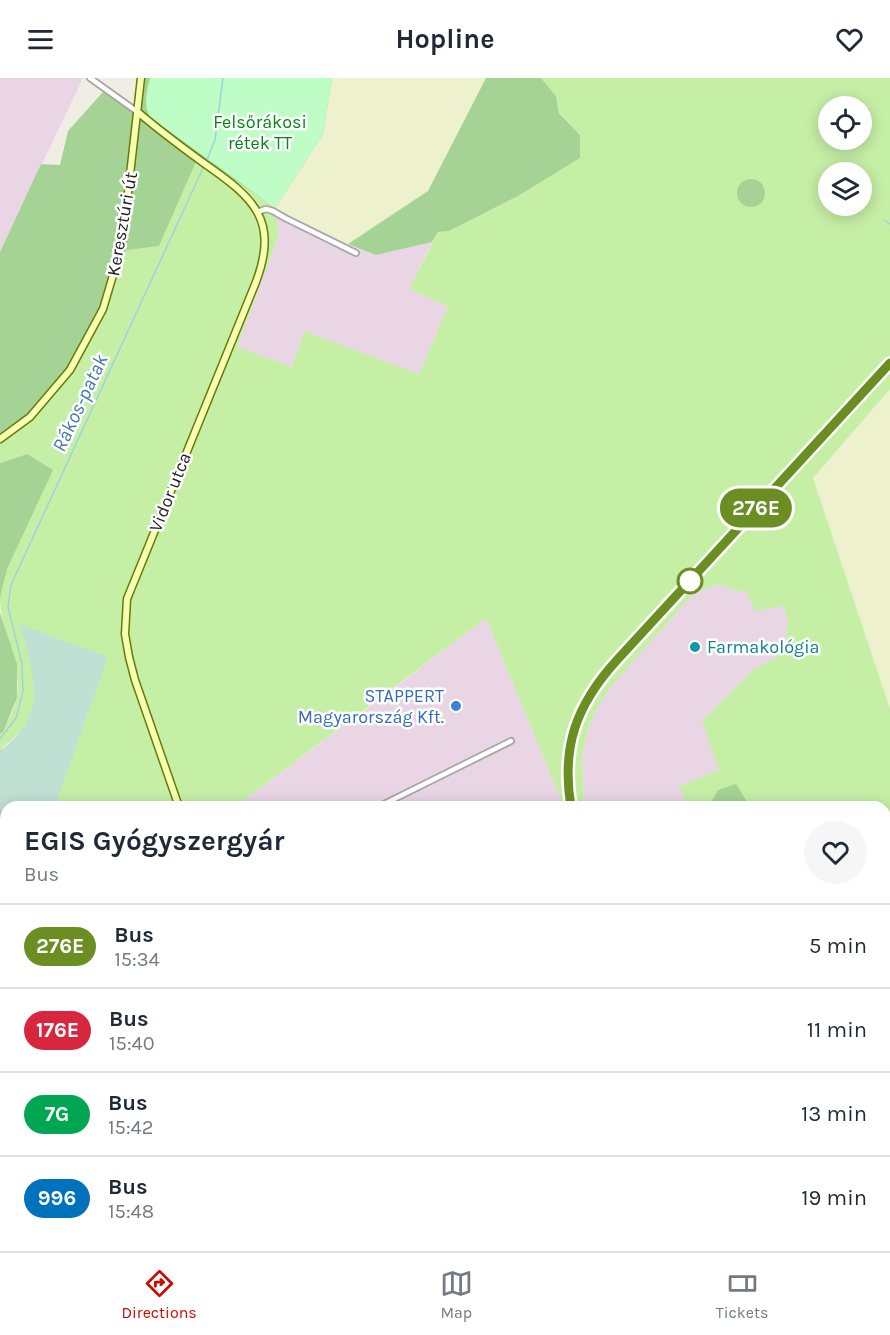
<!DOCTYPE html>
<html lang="en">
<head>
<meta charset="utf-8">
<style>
	:root { --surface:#fff; --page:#f6f6f7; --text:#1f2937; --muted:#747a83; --line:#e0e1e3; --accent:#ce0a00 }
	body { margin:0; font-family:Karla,sans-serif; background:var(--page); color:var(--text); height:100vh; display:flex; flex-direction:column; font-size:22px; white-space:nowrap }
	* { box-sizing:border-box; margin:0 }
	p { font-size:20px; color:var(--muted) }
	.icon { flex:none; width:33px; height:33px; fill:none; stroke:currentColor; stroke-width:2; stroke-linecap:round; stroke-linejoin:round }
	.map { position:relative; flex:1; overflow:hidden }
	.details { position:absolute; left:0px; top:723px; width:891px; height:450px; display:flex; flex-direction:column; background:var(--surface); border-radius:18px 18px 0 0; box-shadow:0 3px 15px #0003 }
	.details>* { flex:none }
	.badge { padding:0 12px; border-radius:20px; font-size:21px; line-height:39px }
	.tools { position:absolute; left:818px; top:18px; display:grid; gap:12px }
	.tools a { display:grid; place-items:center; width:54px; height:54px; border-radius:50%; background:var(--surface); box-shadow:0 3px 15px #0003; font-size:30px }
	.map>.badge { position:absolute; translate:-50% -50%; box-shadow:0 0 0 3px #fff }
	.round { display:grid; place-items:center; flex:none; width:63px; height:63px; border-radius:32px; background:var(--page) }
	.summary { display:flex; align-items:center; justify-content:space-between; height:102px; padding:0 24px }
	h1 { font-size:28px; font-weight:700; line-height:45px }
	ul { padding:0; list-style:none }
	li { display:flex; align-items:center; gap:18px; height:84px; padding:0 24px; border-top:2px solid var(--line) }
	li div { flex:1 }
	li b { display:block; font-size:22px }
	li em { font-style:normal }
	li .badge { min-width:66px; font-weight:700; text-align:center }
	header { display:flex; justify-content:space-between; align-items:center; height:78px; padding:0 24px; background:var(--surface); font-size:27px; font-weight:700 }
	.tabs { display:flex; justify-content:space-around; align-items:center; height:84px; border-top:2px solid var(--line); background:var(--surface); font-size:16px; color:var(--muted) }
	.tabs a { display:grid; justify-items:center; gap:3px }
	.tabs .current { color:var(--accent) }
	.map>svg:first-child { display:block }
	.industrial { fill:#ead5e5 }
	.farmland { fill:#edf1ce }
	.grass { fill:#c6efa6; fill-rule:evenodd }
	.forest { fill:#a5d395 }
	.wetland { fill:#c0e0d3 }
	.park { fill:#befec6 }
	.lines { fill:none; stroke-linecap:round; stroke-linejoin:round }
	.stream { stroke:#a1d0e2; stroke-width:1.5 }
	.street-casing { stroke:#a6a6a6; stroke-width:8 }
	.secondary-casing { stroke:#687c00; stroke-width:9 }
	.street { stroke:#fff; stroke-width:4.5 }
	.secondary { stroke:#f7ffb4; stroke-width:6 }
	.rail-casing { stroke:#6d6d6d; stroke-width:4 }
	.rail { stroke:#fff; stroke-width:1.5; stroke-dasharray:4.5; stroke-linecap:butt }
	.line-casing { stroke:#fff; stroke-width:14 }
	.line { stroke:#6b8e23; stroke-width:9 }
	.stop-dot { fill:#fff; stroke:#6b8e23; stroke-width:3 }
	.culture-dot { fill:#0f9aa8; stroke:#fff; stroke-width:2 }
	.shop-dot { fill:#3f7fe0; stroke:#fff; stroke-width:2 }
	.labels { text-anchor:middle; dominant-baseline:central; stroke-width:5; stroke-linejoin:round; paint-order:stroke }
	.park-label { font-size:18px; fill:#028714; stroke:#fff }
	.street-label { font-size:18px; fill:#1f1f1f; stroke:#fff }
	.culture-label { font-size:18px; fill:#0d838f; stroke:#fff; text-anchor:start }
	.shop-label { font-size:18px; fill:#366cbe; stroke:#fff; text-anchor:end }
	.water-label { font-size:20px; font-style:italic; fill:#4377b7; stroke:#fff }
</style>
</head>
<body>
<header><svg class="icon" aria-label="menu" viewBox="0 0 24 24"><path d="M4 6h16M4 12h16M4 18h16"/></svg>Hopline<svg class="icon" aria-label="heart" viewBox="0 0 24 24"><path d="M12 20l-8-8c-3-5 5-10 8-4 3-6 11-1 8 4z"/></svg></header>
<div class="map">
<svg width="890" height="1173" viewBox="0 0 890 1173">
	<rect width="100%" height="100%" fill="#f0ede4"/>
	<path class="industrial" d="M0,0H83L0,174Z
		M275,130L348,166L376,177L432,164L409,211L448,229L419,296L304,253L292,289L237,269L279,156Z
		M720,506L739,514L747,512L783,528L788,542L785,570L775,581L754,591L720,692L679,708L687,729H584L582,678L589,647L599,627L612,607L694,515Z
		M486,540L564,729H235L377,623Z
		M885,884L890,898V1173H0V996L6,978V1167H885Z"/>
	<path class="farmland" d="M332,0H486L428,113L348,166L275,130L323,56Z
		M890,311V631L813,400Z"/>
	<path class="grass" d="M541,0H890V311L813,400L890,631V898L885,884V729H747L746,722L718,712L708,729H687L679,708L719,692L702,643L754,591L775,581L777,574L785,570L788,542L783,528L755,533L746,512L739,514L720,506L694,515L612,607L599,627L589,647L582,678L584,729H564L486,540L235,729H12L20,654L0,672V656L3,654C7,643 15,631 17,619C23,584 0,554 0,520L27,376L0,385V356L23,342L121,173L159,168L199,76L275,130L279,156L237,269L292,289L304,253L419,296L448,229L409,211L438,154L449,153L518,118L580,80V57L559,34L556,18ZM828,28H861V62H828ZM828,94H861V128H828Z
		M6,884V978L0,996V950Z"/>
	<path class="forest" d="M137,0H332L323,56L275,130L199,77L159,168L121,173C95,245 67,314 0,356V174L41,86L60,87L68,53L103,14L135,34Z
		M486,0H541L556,18L559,35L580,57V80L518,118L449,153L438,154L432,164L376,177L348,166L428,113Z
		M737 115a14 14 0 1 1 28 0a14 14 0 1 1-28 0Z
		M27,376L53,392L7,491L0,520V385Z
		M0,535L17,586V620L3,654L0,656Z
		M2,671C5,711 8,749 2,788L6,790V884L0,950V672Z
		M736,706L746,722L747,729H708L718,712Z"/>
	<path class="wetland" d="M19,546L108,579L55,729H6V734L0,732V673C49,637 34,595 19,546Z"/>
	<path class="park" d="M150,0H332L323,56L275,130L150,39C143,26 147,13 150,0Z"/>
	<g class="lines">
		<path class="stream" d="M206,84L215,62L223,0
			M884,142L890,146
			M0,661L16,640L23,614L22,586L8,529L11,507L204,88"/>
		<g class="street-casing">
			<path id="street" d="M90,0L139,35
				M257,134L266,131L273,133L285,140L356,175
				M378,729L511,663"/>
		</g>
		<g class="secondary-casing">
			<path id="secondary" d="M139,35C160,53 183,70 205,86C254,120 279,142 256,204L127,521L125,556L129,579L135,602L179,729
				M0,361L30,339L70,292L103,231L122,167L141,0
				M571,729C561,669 576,627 617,582L890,285
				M327,1167L330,1173
				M728,1167L730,1173"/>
		</g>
		<use href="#street" class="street"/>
		<use href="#secondary" class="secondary"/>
		<g class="rail-casing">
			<path id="rail" d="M2,1173L32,1167
				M39,1173L69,1167"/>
		</g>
		<use href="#rail" class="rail"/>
	</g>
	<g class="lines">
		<g class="line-casing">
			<path id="line" d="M571,729C561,669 576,627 617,582L890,285"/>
		</g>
		<use href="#line" class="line"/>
	</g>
	<circle class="stop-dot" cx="690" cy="503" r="12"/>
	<circle class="culture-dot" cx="695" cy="569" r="6"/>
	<circle class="shop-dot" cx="456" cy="628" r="6"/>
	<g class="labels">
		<g class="park-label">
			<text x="260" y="44">Felsőrákosi<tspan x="260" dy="21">rétek TT</tspan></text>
		</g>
		<g class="street-label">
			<text transform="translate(122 146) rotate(-80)">Keresztúri út</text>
			<text transform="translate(170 414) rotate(-68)">Vidor utca</text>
		</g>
		<g class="culture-label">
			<text x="707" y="569">Farmakológia</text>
		</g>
		<g class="shop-label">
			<text x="444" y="618">STAPPERT<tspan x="444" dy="21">Magyarország Kft.</tspan></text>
		</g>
		<g class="water-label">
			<text transform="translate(80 325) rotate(-65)">Rákos-patak</text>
		</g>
	</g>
</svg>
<div class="tools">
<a><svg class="icon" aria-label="locate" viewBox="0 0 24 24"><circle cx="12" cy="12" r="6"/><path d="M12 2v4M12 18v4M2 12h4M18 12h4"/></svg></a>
<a><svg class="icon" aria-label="layers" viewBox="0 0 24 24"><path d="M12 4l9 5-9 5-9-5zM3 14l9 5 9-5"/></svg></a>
</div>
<b class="badge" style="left:756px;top:430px;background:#6b8e23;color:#fff">276E</b>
<section class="details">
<div class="summary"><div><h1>EGIS Gyógyszergyár</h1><p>Bus</p></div><a class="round"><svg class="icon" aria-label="heart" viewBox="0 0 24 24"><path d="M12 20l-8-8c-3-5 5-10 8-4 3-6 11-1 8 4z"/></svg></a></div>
<ul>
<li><span class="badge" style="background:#6b8e23;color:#fff">276E</span><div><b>Bus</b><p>15:34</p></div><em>5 min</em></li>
<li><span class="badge" style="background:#d7263d;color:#fff">176E</span><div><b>Bus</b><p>15:40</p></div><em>11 min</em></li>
<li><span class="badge" style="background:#00a651;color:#fff">7G</span><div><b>Bus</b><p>15:42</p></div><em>13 min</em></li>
<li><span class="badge" style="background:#0072bc;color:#fff">996</span><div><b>Bus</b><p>15:48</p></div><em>19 min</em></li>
</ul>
</section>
</div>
<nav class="tabs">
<a class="current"><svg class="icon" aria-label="directions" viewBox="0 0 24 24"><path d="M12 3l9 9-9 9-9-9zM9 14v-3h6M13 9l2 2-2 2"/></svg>Directions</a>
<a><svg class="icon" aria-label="map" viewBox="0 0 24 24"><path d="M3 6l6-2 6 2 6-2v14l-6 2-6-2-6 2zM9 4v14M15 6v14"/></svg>Map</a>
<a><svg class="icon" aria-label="tickets" viewBox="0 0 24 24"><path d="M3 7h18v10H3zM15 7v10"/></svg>Tickets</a>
</nav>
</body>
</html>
